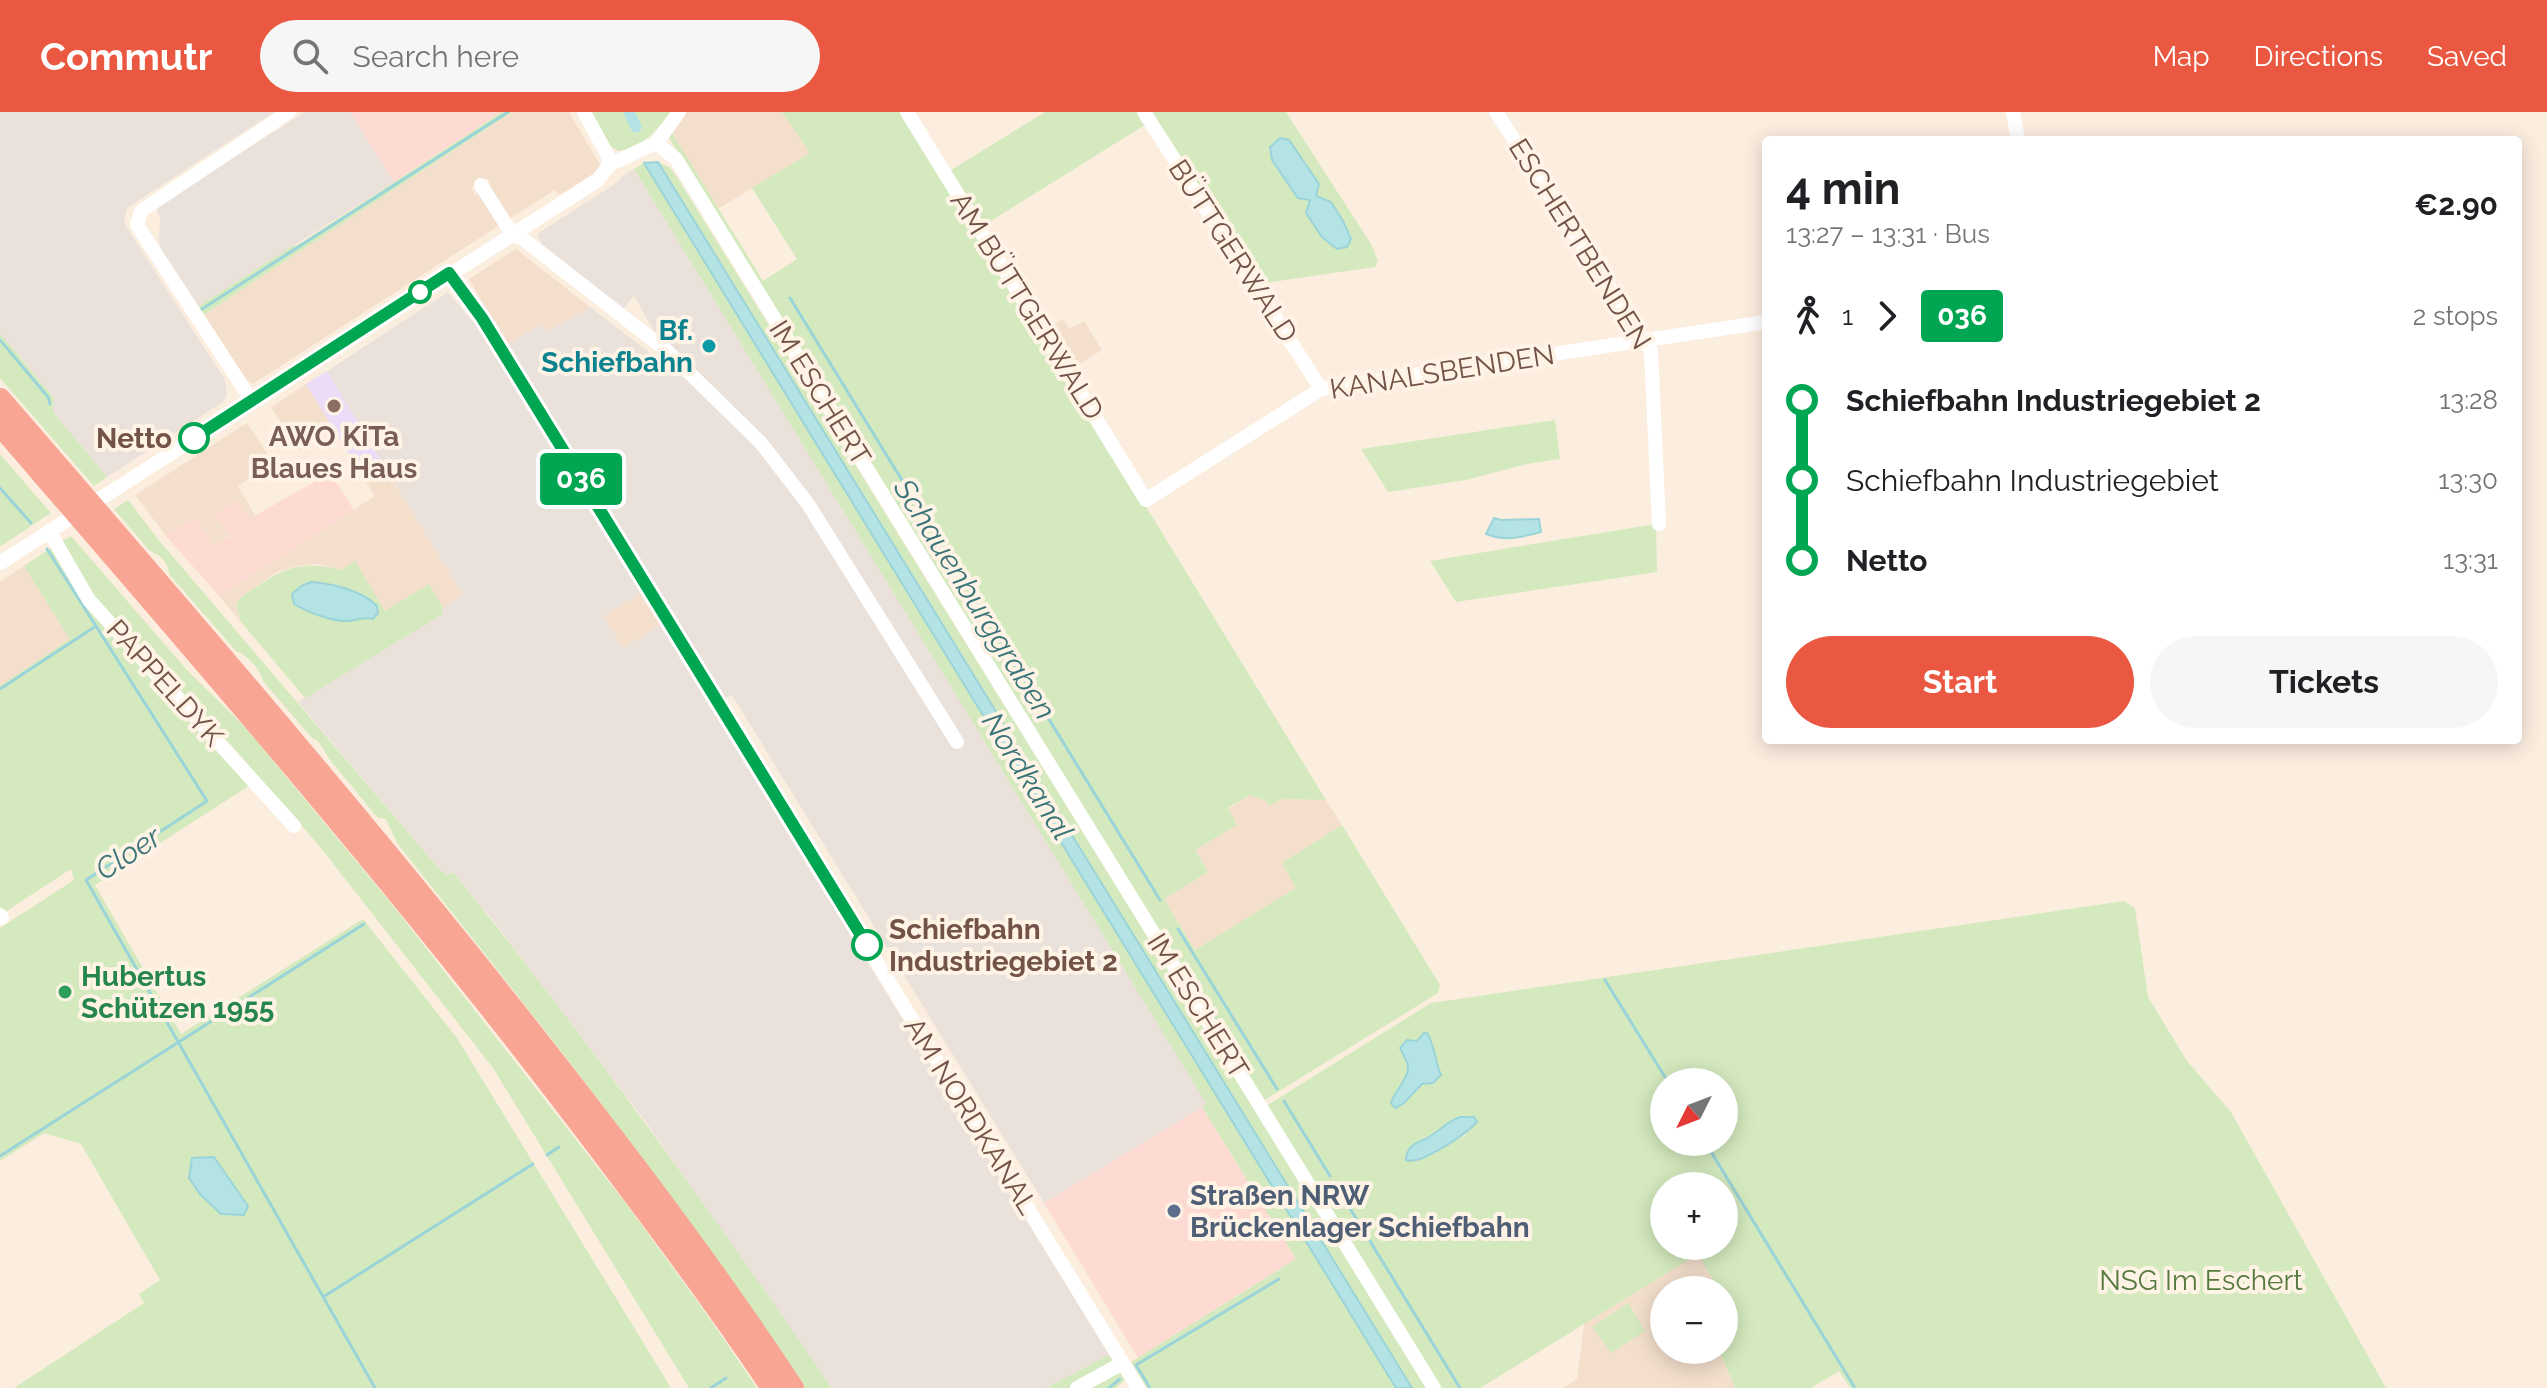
<!DOCTYPE html>
<html lang="en">
<head>
<meta charset="utf-8">
<style>
	:root { --surface:#fff; --page:#f6f6f6; --text:#202124; --muted:#757577; --accent:#ea5841 }
	body { margin:0; font-family:Raleway,sans-serif; background:var(--page); color:var(--text); height:100vh; display:flex; flex-direction:column; font-size:30px; white-space:nowrap }
	* { box-sizing:border-box; margin:0 }
	p { font-size:26px; color:var(--muted) }
	.icon { flex:none; width:44px; height:44px; fill:none; stroke:currentColor; stroke-width:2; stroke-linecap:round; stroke-linejoin:round }
	.map { position:relative; flex:1; overflow:hidden }
	.sheet { position:absolute; left:1762px; top:24px; width:760px; height:608px; display:flex; flex-direction:column; background:var(--surface); border-radius:8px; box-shadow:0 4px 20px #0003 }
	.sheet>* { flex:none }
	.badge { padding:0 16px; border-radius:6px; font-size:28px; line-height:52px }
	.needle { width:52px; rotate:228deg }
	.buttons { position:absolute; left:1650px; top:956px; display:grid; gap:16px }
	.buttons a { display:grid; place-items:center; width:88px; height:88px; border-radius:50%; background:var(--surface); box-shadow:0 4px 20px #0003; font-size:40px }
	.map>.badge { position:absolute; translate:-50% -50%; box-shadow:0 0 0 4px #fff }
	.legs { display:flex; align-items:center; gap:12px; height:88px; padding:0 24px; font-size:26px }
	.legs p { margin-inline-start:auto }
	.headline { display:flex; align-items:center; justify-content:space-between; height:136px; padding:0 24px }
	h1 { font-size:44px; font-weight:700; line-height:60px }
	.action { display:flex; gap:16px; margin-top:auto; padding:16px 24px }
	.action a { flex:1; height:92px; border-radius:48px; background:var(--accent); color:#fff; font-size:32px; font-weight:700; line-height:92px; text-align:center }
	.action a+a { background:var(--page); color:var(--text) }
	ul { padding:0 24px; list-style:none }
	li { display:flex; align-items:center; gap:28px; height:80px; font-size:30px }
	li i { display:grid; place-items:center; width:12px; height:100%; margin:0 10px; background:currentColor }
	li i::after { content:''; width:20px; height:20px; margin:-10px; border:6px solid; border-radius:50%; background:var(--surface) }
	li p { margin-inline-start:auto }
	li:first-child i { background:linear-gradient(#0000 50%,currentColor 0) }
	li:last-child i { background:linear-gradient(currentColor 50%,#0000 0) }
	header { display:flex; align-items:center; gap:48px; box-sizing:border-box; height:112px; padding:0 40px; background:var(--accent); color:#fff }
	header strong { font-size:38px }
	nav { display:flex; gap:44px; margin-inline-start:auto; font-size:28px }
	.search { width:560px; height:72px; background:var(--page); display:flex; align-items:center; gap:20px; box-sizing:border-box; padding:0 28px; border-radius:44px; color:var(--muted); font-size:30px }
	.map>svg:first-child { display:block }
	.residential { fill:#f4dfcd }
	.commercial { fill:#fddbd2 }
	.industrial { fill:#eae1db }
	.education { fill:#ecdcf8 }
	.green { fill:#d4eabe; fill-rule:evenodd }
	.water { fill:#b4e3e6; stroke:#9ad4d8; stroke-width:2 }
	.lines { fill:none; stroke-linecap:round; stroke-linejoin:round }
	.stream { stroke:#9ad4d8; stroke-width:3 }
	.canal { stroke:#b4e3e6; stroke-width:11 }
	.minor { stroke:#fff; stroke-width:14 }
	.highway { stroke:#f8a594; stroke-width:22 }
	.line-1-casing { stroke:#fff; stroke-width:18 }
	.line-1 { stroke:#00a651; stroke-width:12 }
	.stop-1-dot { fill:#fff; stroke:#00a651; stroke-width:4 }
	.culture-dot { fill:#0f9aa8; stroke:#fff3e6; stroke-width:3 }
	.education-dot { fill:#8d6e63; stroke:#fff3e6; stroke-width:3 }
	.leisure-dot { fill:#2e9e5b; stroke:#fff3e6; stroke-width:3 }
	.service-dot { fill:#5c6f8a; stroke:#fff3e6; stroke-width:3 }
	.labels { text-anchor:middle; dominant-baseline:central; stroke-width:8; stroke-linejoin:round; paint-order:stroke }
	.street-label { font-size:28px; fill:#735347; stroke:#fff3e6 }
	.culture-label { font-size:28px; font-weight:bold; fill:#0d838f; stroke:#fff3e6; text-anchor:end }
	.education-label { font-size:28px; font-weight:bold; fill:#785e54; stroke:#fff3e6 }
	.stop-label { font-size:28px; font-weight:bold; fill:#735347; stroke:#fff3e6; text-anchor:end }
	.leisure-label { font-size:28px; font-weight:bold; fill:#27864d; stroke:#fff3e6; text-anchor:start }
	.service-label { font-size:28px; font-weight:bold; fill:#4e5e75; stroke:#fff3e6; text-anchor:start }
	.park-label { font-size:28px; fill:#55793f; stroke:#fff3e6 }
	.water-label { font-size:30px; font-style:italic; fill:#3b7579; stroke:#fff3e6 }
</style>
</head>
<body>
<header>
<strong>Commutr</strong>
<div class="search"><svg class="icon" aria-label="search" viewBox="0 0 24 24"><circle cx="10" cy="10" r="6"/><path d="M15 15l6 6"/></svg>Search here</div>
<nav><a>Map</a><a>Directions</a><a>Saved</a></nav>
</header>
<div class="map">
<svg width="2547" height="1276" viewBox="0 0 2547 1276">
	<rect width="100%" height="100%" fill="#fceedf"/>
	<path class="residential" d="M512,0H569L602,56L559,83L555,78L506,109L488,76L491,72L487,66L471,76L475,82L481,81L503,111L253,272L242,265L202,204Z
		M686,0H782L810,41L718,97L671,19Z
		M516,137L590,195L547,221L541,212L507,233L469,167Z
		M1063,207L1069,217L1084,209L1102,238L1070,258L1045,218Z
		M306,272L334,317L299,338L271,295Z
		M247,311L273,351L238,374L255,403L214,435L195,405L166,424L135,383Z
		M383,352L463,483L443,496L429,473L385,499L341,458L319,452L298,454L277,460L241,485L236,492L241,510L219,484L375,384L363,365Z
		M24,454L71,527L0,574V470Z
		M641,481L660,513L623,536L603,504Z
		M1250,683L1266,689L1281,687L1326,688L1342,713L1282,751L1297,776L1195,838L1164,787L1208,760L1195,738L1237,713L1228,697Z
		M1699,1141L1719,1178H1664V1238H1719L1735,1276H1563L1577,1267L1584,1212Z"/>
	<path class="commercial" d="M350,0H502L394,70Z
		M330,361L354,398L219,484L166,424L195,405L214,434L230,424L215,402L237,389L249,407Z
		M1202,995L1296,1147L1138,1246L1044,1091Z"/>
	<path class="industrial" d="M0,0H274L127,96L124,109L127,116L225,268L227,282L223,290L107,365L53,300L54,286L0,221Z
		M305,0H350L394,70L197,195L162,140L159,130L160,107L156,95Z
		M634,57L1207,992L1044,1091L732,583L724,587L507,233L541,212L547,220L590,195L668,255L673,252L634,184L623,197L542,132L537,122L621,68L620,66Z
		M448,180L478,216L641,481L603,504L623,536L660,513L1109,1243L1046,1276H832L645,1009L494,810L453,760L448,763L440,758L298,590L443,502V496L463,483L327,259Z"/>
	<path class="education" d="M327,259L383,352L363,365L306,272Z"/>
	<path class="green" d="M502,0H512L202,204L197,195L294,133L296,134Z
		M591,0H672C656,18 644,35 619,39L610,34Z
		M782,0H904L1326,688L1281,687L1269,694L1266,689L1250,683L1228,696L1237,713L1195,738L1208,760L1164,787L1195,838L1296,776L1282,751L1342,713L1440,873L1438,881L1263,989L669,26L671,19L763,169L797,147L752,76L810,41Z
		M1045,0H1140L1148,11L981,115L948,60Z
		M1148,0H1286L1371,132L1378,149L1375,155L1258,172ZM1295,36L1307,53L1316,84C1320,86 1324,87 1328,89C1339,96 1350,120 1349,132L1343,137L1322,125L1308,105L1310,88L1289,74L1284,64Z
		M658,50L669,55L677,65L1427,1276H1412Z
		M644,51L1396,1276H1147L1131,1250L1296,1147L1202,995L1206,991L634,57Z
		M0,221L54,286L53,300L107,365L94,374L0,266Z
		M1555,308L1560,347L1527,352L1466,368L1388,380L1361,337Z
		M0,342L51,401L1,434L0,432Z
		M128,388L158,427L440,758L448,763L453,760C587,926 711,1100 832,1276H805C680,1087 538,909 397,731L386,707L377,705L330,648L318,629L312,626L263,569C259,556 248,544 236,539L169,462C168,450 160,443 150,439L114,397Z
		M1656,412L1657,460L1456,490L1430,449Z
		M71,424L187,558L244,614L390,790L627,1093L705,1200L757,1276H689L493,956L317,731L231,633L147,546L87,475L60,430Z
		M52,435L252,672L95,773L181,922L363,807L457,926L671,1276H14L144,1191L139,1182L160,1168L81,1032L44,1021L0,1049V816L74,768L71,757L2,802L0,799V574L70,527L24,454Z
		M355,449L385,499L429,472L443,496V502L305,586L241,510L236,492C242,483 251,478 261,472C287,453 310,450 341,458ZM295,478L365,505C341,511 315,505 294,492L292,483Z
		M2124,789L2135,796L2148,885L2187,949L2231,1000L2386,1276H1850L1839,1259L1811,1276H1735L1719,1238H1724V1197L1729,1194L1724,1186V1178H1719L1698,1142L1480,1276H1440L1266,994L1431,891ZM1424,921L1432,928L1441,964L1433,971L1422,972L1403,992L1393,985C1403,971 1414,957 1402,942L1412,927L1417,929ZM1664,970H1724V1030H1664ZM1460,1005L1466,1023L1441,1034L1422,1026C1436,1023 1445,1010 1460,1005ZM1664,1074H1724V1134H1664Z
		M1628,1191L1645,1219L1611,1241L1592,1215Z
		M1109,1243L1125,1268L1116,1276H1046Z"/>
	<path class="water" d="M1280,26L1289,28L1319,72L1316,84L1331,90L1343,109L1351,127L1347,135L1337,137L1322,125L1306,101L1310,88L1298,86L1272,48L1270,35Z
		M658,50L1412,1276H1396L644,51Z
		M1494,406L1501,408L1539,407L1541,420C1521,425 1506,430 1486,422Z
		M311,470C331,471 363,479 377,494L378,501L373,507C363,504 356,509 346,509C331,509 307,500 294,492L292,482L301,474Z
		M1424,921H1427C1435,933 1435,950 1441,963L1433,971L1422,972L1403,992L1395,996L1391,991C1395,977 1414,963 1406,948C1404,944 1402,940 1400,936L1407,928L1417,929Z
		M1460,1005H1474L1477,1010C1467,1021 1420,1054 1406,1048C1407,1030 1421,1031 1432,1023C1442,1017 1448,1009 1460,1005Z
		M214,1045L248,1094L244,1103L221,1102L200,1082L189,1066L192,1046Z"/>
	<g class="lines">
		<path class="stream" d="M790,186L1160,788
			M202,197L508,0
			M0,228L48,285L50,292
			M0,376L31,411
			M47,437L207,689L86,768L375,1276
			M0,577L96,514
			M1178,817L1277,977
			M1605,868L1668,970
			M1284,989L1330,1064
			M1705,1030L1855,1276
			M547,1043L559,1035
			M0,1044L364,812
			M1335,1072L1460,1276
			M323,1185L533,1052
			M711,1276L726,1266
			M1109,1276L1120,1267
			M1150,1276L1136,1253L1279,1167"/>
		<path class="canal" d="M629,0L636,15"/>
		<path class="minor" d="M584,0L608,44L609,53
			M907,0L1146,388L1321,277L1766,210
			M1144,0L1321,277
			M1496,0L1651,239L1659,412
			M2013,0L2018,28
			M656,31L676,47L1434,1276
			M656,31L679,0
			M609,53L656,31
			M481,73L512,122L523,127L666,238L761,331L808,392L957,630
			M449,161L482,206L1138,1276
			M252,289L137,113L141,99L289,0
			M49,419L89,488L294,714
			M0,451L598,68L609,53
			M0,803L2,806
			M1077,1276L1123,1251"/>
		<path class="highway" d="M0,287C178,493 356,698 525,912C618,1030 710,1150 793,1276
			M0,313C203,548 407,782 594,1030C655,1111 716,1192 772,1276"/>
	</g>
	<g class="lines">
		<g class="line-1-casing">
			<path id="line-1" d="M194,326L449,161L482,206L867,833"/>
		</g>
		<use href="#line-1" class="line-1"/>
	</g>
	<g class="stop-1-dot">
		<circle cx="420" cy="180" r="10"/>
		<circle cx="194" cy="326" r="14"/>
		<circle cx="867" cy="833" r="14"/>
	</g>
	<circle class="culture-dot" cx="709" cy="234" r="8"/>
	<circle class="education-dot" cx="334" cy="294" r="8"/>
	<circle class="leisure-dot" cx="65" cy="880" r="8"/>
	<circle class="service-dot" cx="1174" cy="1099" r="8"/>
	<g class="labels">
		<g class="street-label">
			<text transform="translate(1580 132) rotate(58)">ESCHERTBENDEN</text>
			<text transform="translate(1233 139) rotate(57)">BÜTTGERWALD</text>
			<text transform="translate(1027 194) rotate(58)">AM BÜTTGERWALD</text>
			<text transform="translate(1442 260) rotate(-9)">KANALSBENDEN</text>
			<text transform="translate(820 281) rotate(58)">IM ESCHERT</text>
			<text transform="translate(165 571) rotate(48)">PAPPELDYK</text>
			<text transform="translate(1198 894) rotate(58)">IM ESCHERT</text>
			<text transform="translate(971 1004) rotate(58)">AM NORDKANAL</text>
		</g>
		<g class="culture-label">
			<text x="693" y="218">Bf.<tspan x="693" dy="32">Schiefbahn</tspan></text>
		</g>
		<g class="education-label">
			<text x="334" y="324">AWO KiTa<tspan x="334" dy="32">Blaues Haus</tspan></text>
		</g>
		<g class="stop-label">
			<text x="172" y="326">Netto</text>
			<text x="889" y="817" text-anchor="start">Schiefbahn<tspan x="889" dy="32">Industriegebiet 2</tspan></text>
		</g>
		<g class="leisure-label">
			<text x="81" y="864">Hubertus<tspan x="81" dy="32">Schützen 1955</tspan></text>
		</g>
		<g class="service-label">
			<text x="1190" y="1083">Straßen NRW<tspan x="1190" dy="32">Brückenlager Schiefbahn</tspan></text>
		</g>
		<g class="park-label">
			<text x="2201" y="1168">NSG Im Eschert</text>
		</g>
		<g class="water-label">
			<text transform="translate(975 487) rotate(58)">Schauenburggraben</text>
			<text transform="translate(1028 664) rotate(58)">Nordkanal</text>
			<text transform="translate(128 741) rotate(-33)">Cloer</text>
		</g>
	</g>
</svg>
<div class="buttons">
<a><svg class="needle" viewBox="-14 -14 28 28"><path d="M0-13l5 13h-10z" fill="#e53935"/><path d="M0 13l5-13h-10z" fill="#757577"/></svg></a>
<a>+</a>
<a>−</a>
</div>
<b class="badge" style="left:581px;top:367px;background:#00a651;color:#fff">036</b>
<section class="sheet">
<div class="headline"><div><h1>4 min</h1><p>13:27 – 13:31 · Bus</p></div><b>€2.90</b></div>
<div class="legs"><svg class="icon" aria-label="walk" viewBox="0 0 24 24"><circle cx="13" cy="4" r="2"/><path d="M13 8l-2 6 4 7M11 14l-3 7M7 12l3-4h3l4 4"/></svg>1<svg class="icon" aria-label="forward" viewBox="0 0 24 24"><path d="M9 5l7 7-7 7"/></svg><b class="badge" style="background:#00a651;color:#fff">036</b><p>2 stops</p></div>
<ul>
<li><i style="color:#00a651"></i><b>Schiefbahn Industriegebiet 2</b><p>13:28</p></li>
<li><i style="color:#00a651"></i><span>Schiefbahn Industriegebiet</span><p>13:30</p></li>
<li><i style="color:#00a651"></i><b>Netto</b><p>13:31</p></li>
</ul>
<div class="action"><a>Start</a><a>Tickets</a></div>
</section>
</div>
</body>
</html>
